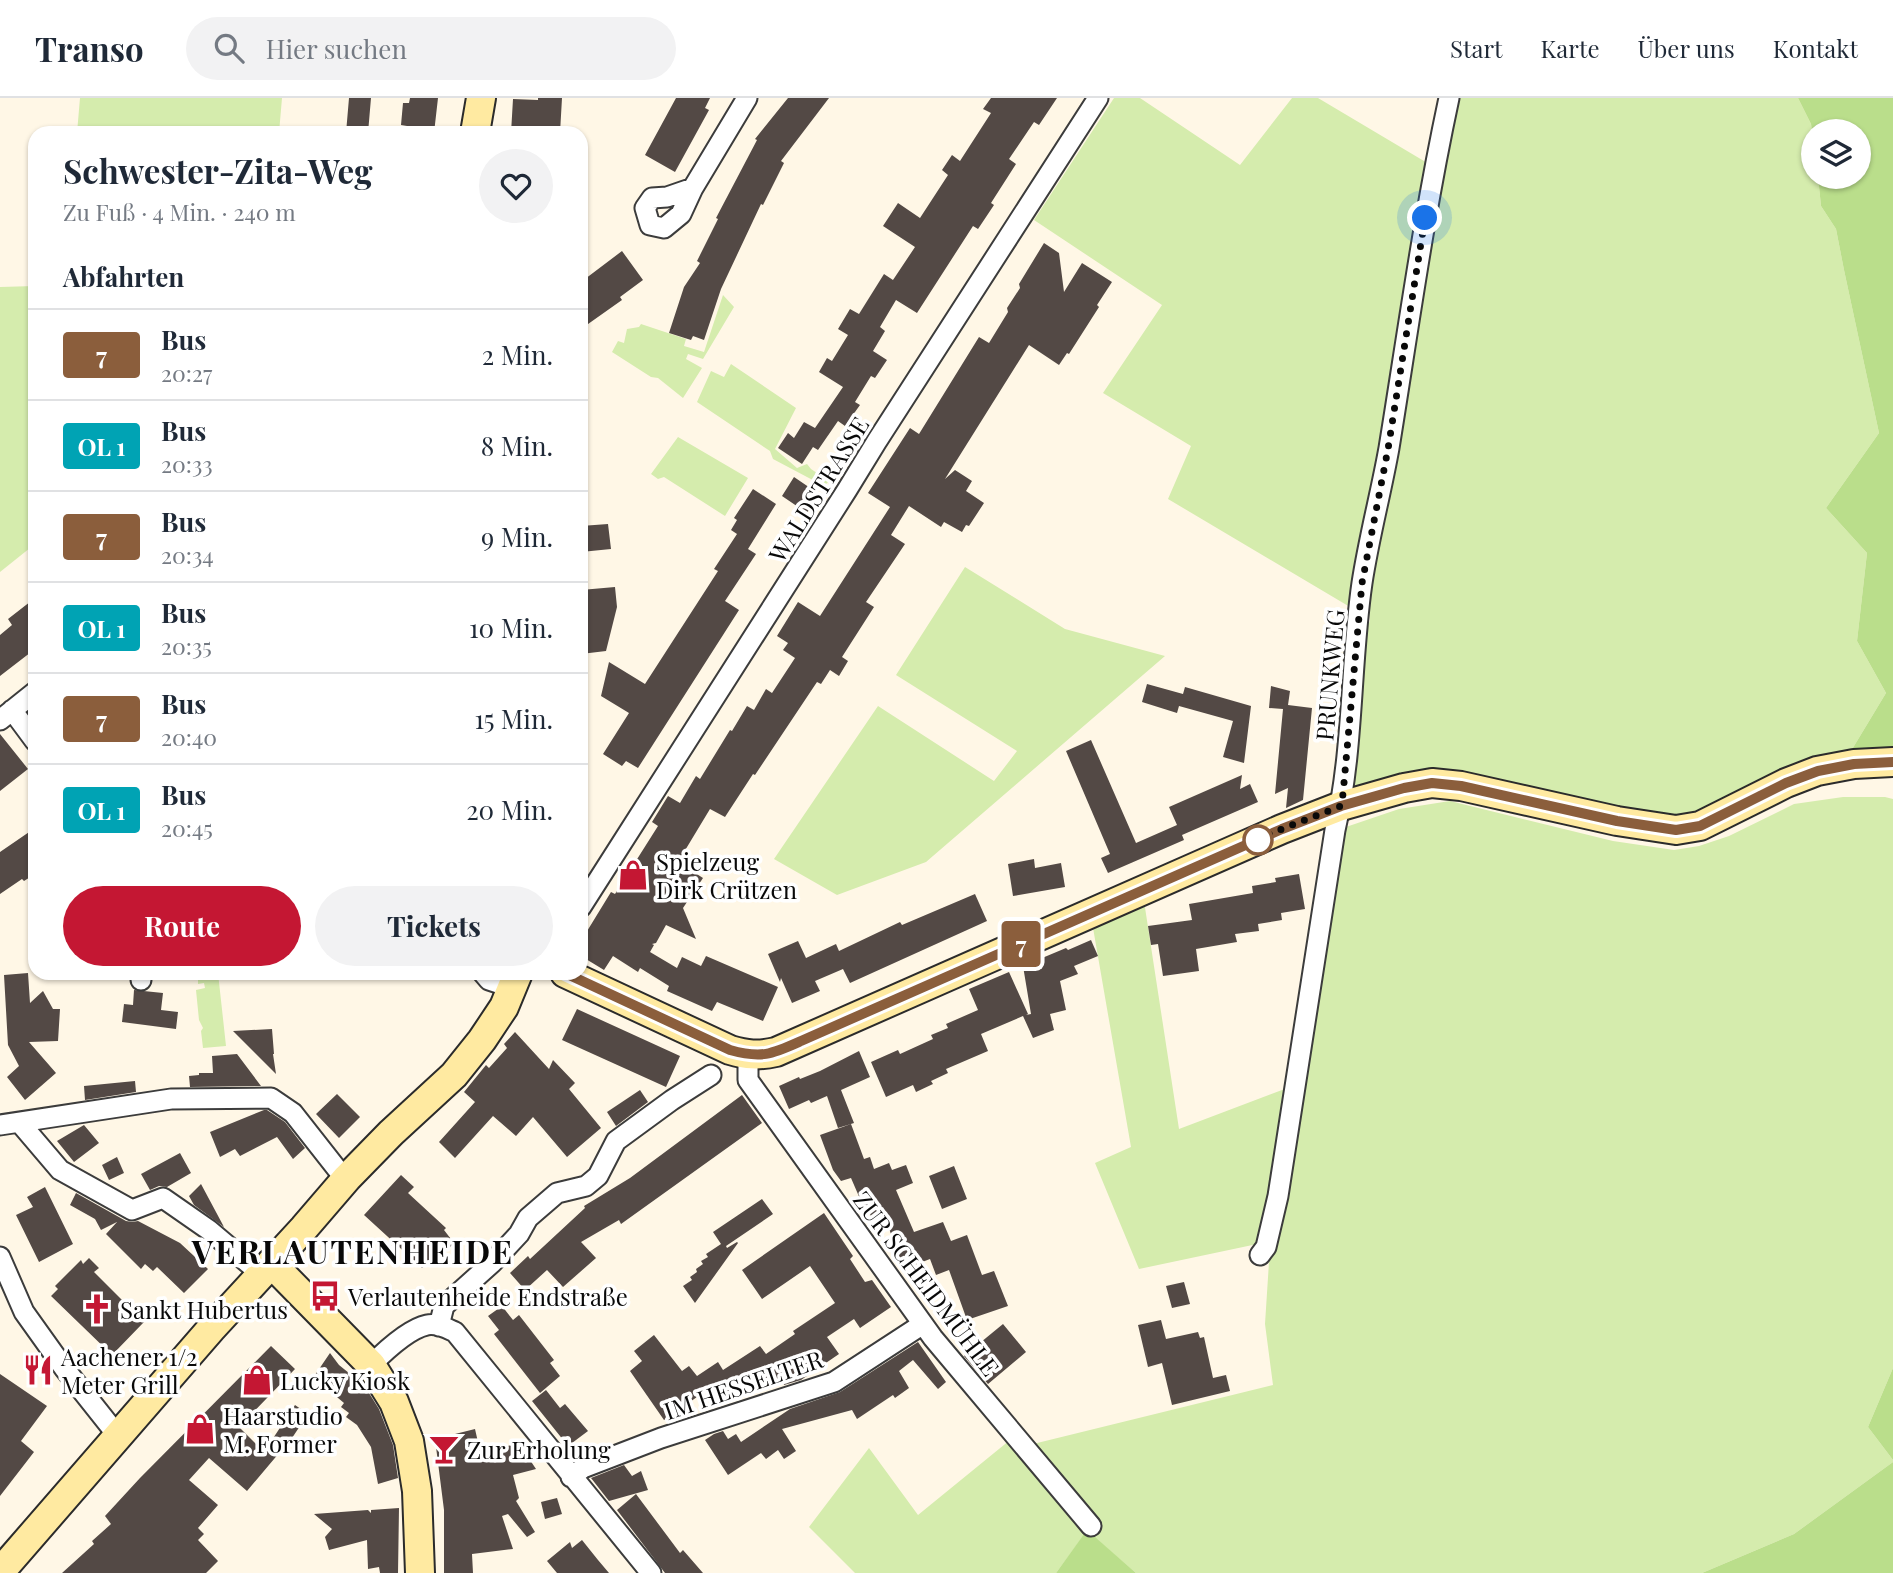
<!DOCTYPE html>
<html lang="de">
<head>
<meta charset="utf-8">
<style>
	:root { --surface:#fff; --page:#f2f2f3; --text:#1f2937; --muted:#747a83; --line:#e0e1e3; --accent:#c41733 }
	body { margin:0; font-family:"Playfair Display",serif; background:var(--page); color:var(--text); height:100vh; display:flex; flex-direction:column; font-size:26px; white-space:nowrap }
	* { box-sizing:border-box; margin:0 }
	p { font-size:23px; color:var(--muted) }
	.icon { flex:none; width:38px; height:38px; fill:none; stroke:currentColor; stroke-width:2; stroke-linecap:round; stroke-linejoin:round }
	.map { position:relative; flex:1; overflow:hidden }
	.side { position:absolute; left:28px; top:28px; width:560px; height:854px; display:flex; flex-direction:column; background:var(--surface); border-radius:21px; box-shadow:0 2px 5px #0004 }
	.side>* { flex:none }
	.badge { padding:0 14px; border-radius:5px; font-size:24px; line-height:46px }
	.buttons { position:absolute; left:1801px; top:21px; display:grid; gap:14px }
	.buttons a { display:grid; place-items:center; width:70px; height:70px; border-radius:50%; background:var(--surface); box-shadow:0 2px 5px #0004; font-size:35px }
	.you { position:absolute; width:35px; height:35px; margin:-18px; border:5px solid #fff; border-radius:50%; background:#1a73e8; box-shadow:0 0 0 10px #1a73e833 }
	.map>.badge { position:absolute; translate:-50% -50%; box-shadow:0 0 0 4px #fff }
	h2 { padding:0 35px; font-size:26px; line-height:63px }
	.round { display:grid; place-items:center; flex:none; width:74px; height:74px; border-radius:37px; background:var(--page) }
	.headline { display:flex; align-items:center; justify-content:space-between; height:119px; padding:0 35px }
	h1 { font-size:33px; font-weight:700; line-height:52px }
	.primary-button { display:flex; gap:14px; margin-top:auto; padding:14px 35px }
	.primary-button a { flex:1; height:80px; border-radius:42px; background:var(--accent); color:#fff; font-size:28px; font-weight:700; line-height:80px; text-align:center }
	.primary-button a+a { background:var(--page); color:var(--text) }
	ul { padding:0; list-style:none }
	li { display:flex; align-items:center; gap:21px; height:91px; padding:0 35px; border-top:2px solid var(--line) }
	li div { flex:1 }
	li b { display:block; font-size:26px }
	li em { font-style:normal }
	li .badge { min-width:77px; font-weight:700; text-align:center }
	header { display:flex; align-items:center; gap:42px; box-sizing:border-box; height:98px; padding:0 35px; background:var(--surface); border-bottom:2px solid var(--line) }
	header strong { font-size:33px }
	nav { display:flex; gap:38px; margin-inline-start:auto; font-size:24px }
	.search { width:490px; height:63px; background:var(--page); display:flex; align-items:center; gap:18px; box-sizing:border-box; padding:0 24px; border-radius:38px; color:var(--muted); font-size:26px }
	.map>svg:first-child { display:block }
	.green { fill:#d5ecad }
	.forest { fill:#bade8b }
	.building { fill:#534945 }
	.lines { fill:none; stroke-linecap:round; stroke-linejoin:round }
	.street-casing { stroke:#3c3c3c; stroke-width:23 }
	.secondary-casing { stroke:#2b2b2b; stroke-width:32 }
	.street { stroke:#fff; stroke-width:19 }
	.secondary { stroke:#ffeaa1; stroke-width:28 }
	.line-casing { stroke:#fff; stroke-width:16 }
	.line { stroke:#8b5e3c; stroke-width:10 }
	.walk { stroke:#090909; stroke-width:7; stroke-dasharray:0 12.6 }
	.stop-dot { fill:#fff; stroke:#8b5e3c; stroke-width:3.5 }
	.labels { text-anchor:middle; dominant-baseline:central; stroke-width:7; stroke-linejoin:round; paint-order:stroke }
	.street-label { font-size:24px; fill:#090909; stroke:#fff }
	.poi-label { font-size:24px; fill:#090909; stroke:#fff; text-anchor:start }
	.district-label { font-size:32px; font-weight:bold; letter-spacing:2px; fill:#090909; stroke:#fff }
</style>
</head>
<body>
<header>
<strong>Transo</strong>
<div class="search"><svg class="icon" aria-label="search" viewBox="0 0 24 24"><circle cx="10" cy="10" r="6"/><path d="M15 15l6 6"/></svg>Hier suchen</div>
<nav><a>Start</a><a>Karte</a><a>Über uns</a><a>Kontakt</a></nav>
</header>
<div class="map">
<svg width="1893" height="1475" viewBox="0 0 1893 1475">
	<rect width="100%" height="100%" fill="#fff7e6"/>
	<path class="green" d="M80,0H282L279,35H77Z
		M1114,0H1140L1240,67L1292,0H1318L1429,66L1381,349L1350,509L1168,401L1191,348L1103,295L1162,207L1034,122Z
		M1456,0H1798L1811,26L1813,41V79H1818L1821,108L1836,131L1844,172L1879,335L1826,410L1867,455L1857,543L1886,595L1851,653L1698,716L1675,720L1619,711L1358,693L1353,688L1350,680L1361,540L1370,523L1367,485Z
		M35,188V446L0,474V189Z
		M723,197L734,209L703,261L688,256L686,261L702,270L683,300L658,280L651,279L612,254L618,243L624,245L627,231L639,229L641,226L686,241L684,248L704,254Z
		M731,266L796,310L775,351L797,370L807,366L811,371L829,383L824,388L773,361L770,353L697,304L711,273L724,279Z
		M678,339L748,380L725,418L664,379L658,381L651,376Z
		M965,469L1065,531L1165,558L926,764L837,797L774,761L878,608L994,683L1017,653L896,577Z
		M1843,699H1885L1893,701V1270L1868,1329L1893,1362V1364L1794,1436L1702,1475H1136L1087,1433L1056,1475H855L809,1429L869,1350L918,1417L1010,1342L1029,1347L1273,1287L1265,1226L1269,1164L1283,1099L1343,730L1399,711L1450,703L1613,743L1674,752L1699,748L1729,738L1794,706Z
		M1144,803L1179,1031L1290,989L1262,1145L1139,1171L1095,1065L1131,1049L1092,824Z
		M198,875H218L226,948L203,950L201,933L203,930L199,922L196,892L205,890L204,885L198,886Z"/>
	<path class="forest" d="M1798,0H1893V652L1851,653L1886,595L1857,543L1867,455L1826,410L1879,335L1844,172L1836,131L1821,108L1818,79H1858V33H1813V41L1811,26Z
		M1893,1270V1362L1868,1329Z
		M1893,1364V1475H1702L1794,1436Z
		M1087,1432L1136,1475H1056Z"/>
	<path class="building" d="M349,0H371L368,35H346Z
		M410,0H438L434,35H407V28L401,27L403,5H409Z
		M538,0H562L560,35H511L513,1L538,2Z
		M676,0H710L705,10L709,12L675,74L645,57Z
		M788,0H829L781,63L784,65L763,107L761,106L721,191L704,242L693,238L691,242L669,235L684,189L700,165L697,163L718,121L716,120L757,42L755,41Z
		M991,0H1057L1039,27L1034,24L1009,61L1016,66L991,105L994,107L978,131L973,128L917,215L896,202L880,229L885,233L873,253L887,262L875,280L871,278L855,304L860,307L845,328L838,323L818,352L813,349L802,366L778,350L788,335L794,340L804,324L815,330L843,289L819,274L827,260L832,263L848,237L838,231L850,211L859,216L884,176L893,182L915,149L883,128L898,105L920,120L948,77L942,72L952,57L960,63L991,15L983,11Z
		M1044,145L1059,155L1064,194L1082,165L1112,184L1097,207L1099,209L1069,256L1067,255L1059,267L1029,247L945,381L955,372L972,383L966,393L984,405L969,428L966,427L962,434L944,424L941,429L909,408L891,437L905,446L866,504L874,509L842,559L848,563L839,578L830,572L821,586L817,584L755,677L753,676L725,719L710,711L678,764L703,780L683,810L696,841L666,827L656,845L652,846L654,847L650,854L677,870L682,859L701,868L706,858L778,889L763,923L717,904L712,913L667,893L669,888L640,870L638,874L613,858L604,872L581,858V843L611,794L615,796L658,728L652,724L668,698L680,705L696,678L700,681L730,632L732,633L747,608L754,612L766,591L772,595L795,560L783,552L788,545L777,538L798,504L820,518L890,409L868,395L910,330L919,336L979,239L989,245L1008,214L1007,210L1020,190L1019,186Z
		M622,153L643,182L620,199L622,202L581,231V184Z
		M794,379L819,396L807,415L782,398Z
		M753,391L776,406L748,451L756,456L725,503L739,512L638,670L626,663L622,668L603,656L629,615L601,598L609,564L645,586L718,473L714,471L737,436L731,432L737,422L734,420Z
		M608,426L611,451L581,454V428Z
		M615,489L617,509L606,553L581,556V492Z
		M35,500V551L0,578V537L12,527L8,521Z
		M1147,586L1183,596L1185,589L1251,608L1244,665L1223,659L1233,623L1179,608L1177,615L1142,604Z
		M1271,588L1290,593L1288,607L1312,610L1303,702L1286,710L1288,690L1275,696L1283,611L1269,610Z
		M0,636L28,671L0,693Z
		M1091,642L1136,745L1177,727L1169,709L1242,677L1240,691L1250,686L1258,704L1182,737L1184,742L1108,775L1101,760L1110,756L1066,653Z
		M35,730V776L24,783L22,781L0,796V754Z
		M1034,761L1035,770L1061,765L1065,789L1013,798L1008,766Z
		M1299,776L1305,811L1281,815L1282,822L1258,826L1259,833L1235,836L1237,844L1196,851L1199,873L1163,878L1158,846L1151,847L1148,828L1192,822L1189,806L1253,795L1252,788L1276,784L1275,780Z
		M975,796L987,823L850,885L843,871L815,883L820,893L792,905L781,880L780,884L768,856L798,843L806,860L836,846L839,853L900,824L902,827Z
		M1091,842L1098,858L1074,868L1078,876L1060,883L1066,912L1050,916L1054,932L1033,940L1023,918L981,936L988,953L946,971L948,975L931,983L933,986L916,994L913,987L886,999L871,964L898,952L900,956L933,941L931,937L948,930L946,926L978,912L969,891L1009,874L1028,916L1026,917L1031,916L1023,868L1066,850L1068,852Z
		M28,875L30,905L43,893L53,911H60L58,943L29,944L56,975L25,1002L7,979L19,968L8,947L4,877Z
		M134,892L163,895L161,912L178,914L176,931L122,924L124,906L133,907Z
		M577,911L680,958L666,989L562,942Z
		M272,931L274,956H273L276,976L233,933Z
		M515,934L549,971L553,962L575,985L569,991L601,1030L567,1059L533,1019L516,1038L493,1018L455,1060L439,1044L475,1004L464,994L486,967L489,970L507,950L504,946Z
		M859,953L870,979L841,992L854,1025L838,1030L827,998L811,1005L809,1002L789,1011L779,988L799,979L800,981L820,973Z
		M237,956L261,988L190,989L189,978L199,977V975H213L212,958Z
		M135,983L136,994L85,1002L84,988Z
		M640,992L648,1004L616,1028L607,1014Z
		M337,996L360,1019L339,1040L316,1016Z
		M742,997L762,1025L621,1126L619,1122L581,1144L596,1160L563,1189L547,1172L525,1192L510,1175L528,1158L530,1161L585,1110L584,1108L630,1080Z
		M264,1012H267L285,1024L305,1050L293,1061L277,1039L240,1058L235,1051L220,1059L210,1034Z
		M851,1026L864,1061L870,1059L874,1071L889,1065L892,1072L906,1067L913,1085L896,1092L914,1134L943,1124L951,1143L967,1137L982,1177L994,1173L1008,1208L967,1222L949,1172L936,1177L930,1161L904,1171L888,1128L877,1133L870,1116L867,1117L851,1080L841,1083L833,1072L820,1037Z
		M84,1027L99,1045L74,1064L57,1043Z
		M180,1055L191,1075L167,1089L159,1088L150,1092L141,1076Z
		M117,1059L124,1075L109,1082L102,1067Z
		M954,1068L967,1101L942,1111L929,1078Z
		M401,1077L414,1089L408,1095L446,1130L444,1132L454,1145L435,1165L432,1162L422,1170L364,1117Z
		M201,1086L224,1129L194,1107L189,1098Z
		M45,1089L73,1146L39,1164L16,1117L33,1109L27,1099Z
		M76,1095L126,1123L132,1124L138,1123L180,1145L208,1171L184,1195L157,1169L153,1173L145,1166L141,1171L106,1136L117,1124L101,1132L95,1121L70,1107Z
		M762,1101L773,1116L726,1148L727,1150L737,1144L738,1145L695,1205L683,1188L692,1182L690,1179L697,1174L696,1171L703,1166L701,1163L708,1159L706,1156L721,1146L713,1134Z
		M824,1115L853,1158L850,1161L865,1184L872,1182L891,1209L860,1230L854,1221L827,1239L839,1256L801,1282L784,1287L782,1280L764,1292L758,1283L749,1289L745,1283L714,1304L707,1292L664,1322L630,1273L642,1263L634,1253L654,1237L682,1273L689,1268L697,1278L718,1264L723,1272L760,1248L766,1256L795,1236L793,1233L835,1205L810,1168L762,1201L742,1172Z
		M89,1160L99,1170L94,1174L144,1224L112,1257L51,1198L58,1191L55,1188L81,1162L83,1166Z
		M1184,1184L1190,1206L1172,1210L1166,1188Z
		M502,1208L513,1222L519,1217L554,1262L550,1265L560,1278L540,1295L494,1236L499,1232L488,1218Z
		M1161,1222L1166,1241L1198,1234L1200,1240L1204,1239L1213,1280L1226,1277L1230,1293L1172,1307L1162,1265L1148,1269L1138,1227Z
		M1003,1226L1026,1254L988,1286L964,1258Z
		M918,1244L946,1284L938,1291L913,1262L899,1273L909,1290L895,1300L893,1297L857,1321L852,1312L782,1331L796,1353L784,1361L778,1352L766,1361L761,1355L728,1377L705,1342L714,1336L723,1333L728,1341L736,1336L741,1344L790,1311L840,1294Z
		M271,1248L295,1271L239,1329L264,1354L295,1307L308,1316L286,1349L285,1348L247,1393L209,1360L189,1382L218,1407L198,1430L204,1436L198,1442L218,1463L206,1475H62L94,1446L92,1443L111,1426L105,1418L140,1380Z
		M330,1255L339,1267L360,1284L358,1287L369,1295L379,1311L393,1347L398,1380L378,1386L371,1349L357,1327L346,1319L349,1315L341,1309L344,1305L325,1289L327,1285L315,1277Z
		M0,1276L47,1308L21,1343L34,1354L0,1398Z
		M546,1292L560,1310L565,1306L588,1333L568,1348L532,1303Z
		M475,1331L480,1353L518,1346L521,1357L526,1356L536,1371L513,1377L519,1400L516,1403L535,1434L527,1439L508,1416L502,1418L513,1451L472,1456L473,1475H444V1412L435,1341Z
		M624,1367L632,1378L641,1373L648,1392L609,1403L591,1380Z
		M636,1396L680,1455L683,1452L703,1475H665L617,1412Z
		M557,1400L562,1416L545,1421L541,1404Z
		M399,1410L398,1475H380L379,1469L368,1471L367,1442L329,1452L325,1439L332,1431L314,1416L368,1412L371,1415V1412Z
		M582,1442L598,1462L609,1475H557L547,1463L570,1444L572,1450Z"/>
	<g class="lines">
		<g class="street-casing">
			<path id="street" d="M693,90L667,99L652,100L645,110L650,127L664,130L681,116L693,90L747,0
				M12,612L35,643
				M0,622L35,594
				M581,809L847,392L877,343L1098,0
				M483,875L489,882L513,890
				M141,882V875
				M748,957V982L933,1240L1091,1428
				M20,1025L60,1072L132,1112L163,1100L209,1132L261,1176
				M0,1027L171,1001L271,1000L293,1015L337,1071L347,1080
				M1260,1157L1266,1149L1278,1098L1335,732C1354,651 1350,567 1362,485C1369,439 1381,395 1389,350C1408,233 1424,116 1449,0
				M0,1159L24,1214L64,1270L118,1338
				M439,1228L444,1208L492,1165L519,1136L528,1120L557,1095L586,1088L598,1078L616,1043L672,1002L711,977
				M371,1267C384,1254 408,1231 427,1227C437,1225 446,1230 455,1234L651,1475
				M571,1379L583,1370L661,1340L834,1284L923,1226"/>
		</g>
		<g class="secondary-casing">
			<path id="secondary" d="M475,35L481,0
				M565,875L730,952C747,957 758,958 776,954L1282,731L1341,708L1404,690L1432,685L1461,688L1617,723L1676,732L1700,728L1786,685L1817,673L1854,666L1893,664
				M271,1165L371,1267L394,1304L409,1343L417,1393L420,1475
				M0,1474L211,1231L304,1130L347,1080L391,1035L454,977L482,942L504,909L518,875"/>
		</g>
		<use href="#street" class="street"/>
		<use href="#secondary" class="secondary"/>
	</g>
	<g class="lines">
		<g class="line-casing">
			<path id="line" d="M565,875L730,952C762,961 772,956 801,943L1282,731L1341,708L1404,690L1432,685L1461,688L1617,723L1676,732L1700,728L1786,685L1818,673L1854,666L1893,664"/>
		</g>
		<use href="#line" class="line"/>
		<path class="walk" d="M1258,742L1282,731L1341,708L1343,696L1362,485L1388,351L1425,120"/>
	</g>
	<defs>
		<g id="shop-bare" transform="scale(2.415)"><path d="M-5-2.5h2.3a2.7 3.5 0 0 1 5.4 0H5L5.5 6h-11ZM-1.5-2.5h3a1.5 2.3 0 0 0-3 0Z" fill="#c41733" stroke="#fff" stroke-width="2.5" paint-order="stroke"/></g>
		<g id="bus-bare" transform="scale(2.415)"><path d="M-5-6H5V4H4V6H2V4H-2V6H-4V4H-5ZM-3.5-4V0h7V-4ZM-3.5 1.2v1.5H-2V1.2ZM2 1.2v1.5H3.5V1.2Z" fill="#c41733" stroke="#fff" stroke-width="2.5" paint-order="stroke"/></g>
		<g id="church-bare" transform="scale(2.415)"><path d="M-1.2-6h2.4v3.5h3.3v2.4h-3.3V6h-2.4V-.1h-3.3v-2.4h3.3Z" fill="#c41733" stroke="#fff" stroke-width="2.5" paint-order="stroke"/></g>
		<g id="restaurant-bare" transform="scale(2.415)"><path d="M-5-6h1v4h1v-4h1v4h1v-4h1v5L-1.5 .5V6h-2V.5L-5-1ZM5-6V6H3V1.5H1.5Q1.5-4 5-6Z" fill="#c41733" stroke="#fff" stroke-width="2.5" paint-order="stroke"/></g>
		<g id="bar-bare" transform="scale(2.415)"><path d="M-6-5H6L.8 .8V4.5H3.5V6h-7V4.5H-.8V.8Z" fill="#c41733" stroke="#fff" stroke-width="2.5" paint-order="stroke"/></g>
	</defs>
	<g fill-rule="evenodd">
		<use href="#shop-bare" x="633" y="777"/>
		<use href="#bus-bare" x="325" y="1198"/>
		<use href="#church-bare" x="97" y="1211"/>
		<use href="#restaurant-bare" x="38" y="1272"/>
		<use href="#shop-bare" x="257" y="1282"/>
		<use href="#shop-bare" x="200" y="1331"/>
		<use href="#bar-bare" x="444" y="1351"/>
	</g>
	<circle class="stop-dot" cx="1258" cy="742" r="14"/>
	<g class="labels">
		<g class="street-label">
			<text transform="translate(818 391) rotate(-58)">WALDSTRASSE</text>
			<text transform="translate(1329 577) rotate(-85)">PRUNKWEG</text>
			<text transform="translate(927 1185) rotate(53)">ZUR SCHEIDMÜHLE</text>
			<text transform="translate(743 1286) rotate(-19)">IM HESSELTER</text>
		</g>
		<g class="poi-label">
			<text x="656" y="763">Spielzeug<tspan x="656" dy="28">Dirk Crützen</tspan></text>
			<text x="348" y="1198">Verlautenheide Endstraße</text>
			<text x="120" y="1211">Sankt Hubertus</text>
			<text x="61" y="1258">Aachener 1/2<tspan x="61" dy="28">Meter Grill</tspan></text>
			<text x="280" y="1282">Lucky Kiosk</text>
			<text x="223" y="1317">Haarstudio<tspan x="223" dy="28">M. Former</tspan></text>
			<text x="467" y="1351">Zur Erholung</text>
		</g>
		<g class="district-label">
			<text x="353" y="1152">VERLAUTENHEIDE</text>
		</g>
	</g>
</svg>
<div class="buttons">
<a><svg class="icon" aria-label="layers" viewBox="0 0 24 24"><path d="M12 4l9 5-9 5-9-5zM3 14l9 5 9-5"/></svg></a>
</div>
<div class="you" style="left:1425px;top:120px"></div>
<b class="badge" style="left:1021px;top:846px;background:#8b5e3c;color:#fff">7</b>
<section class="side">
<div class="headline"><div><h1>Schwester-Zita-Weg</h1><p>Zu Fuß · 4 Min. · 240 m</p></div><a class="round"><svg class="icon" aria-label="heart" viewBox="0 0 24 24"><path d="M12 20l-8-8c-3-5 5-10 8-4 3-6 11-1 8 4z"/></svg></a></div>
<h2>Abfahrten</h2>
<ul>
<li><span class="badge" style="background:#8b5e3c;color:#fff">7</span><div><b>Bus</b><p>20:27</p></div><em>2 Min.</em></li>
<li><span class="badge" style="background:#00a3b4;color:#fff">OL 1</span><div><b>Bus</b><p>20:33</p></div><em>8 Min.</em></li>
<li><span class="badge" style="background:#8b5e3c;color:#fff">7</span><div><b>Bus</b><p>20:34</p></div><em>9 Min.</em></li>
<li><span class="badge" style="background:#00a3b4;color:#fff">OL 1</span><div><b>Bus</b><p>20:35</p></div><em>10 Min.</em></li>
<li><span class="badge" style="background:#8b5e3c;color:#fff">7</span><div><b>Bus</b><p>20:40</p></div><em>15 Min.</em></li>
<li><span class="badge" style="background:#00a3b4;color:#fff">OL 1</span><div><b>Bus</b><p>20:45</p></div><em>20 Min.</em></li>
</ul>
<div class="primary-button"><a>Route</a><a>Tickets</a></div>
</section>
</div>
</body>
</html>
